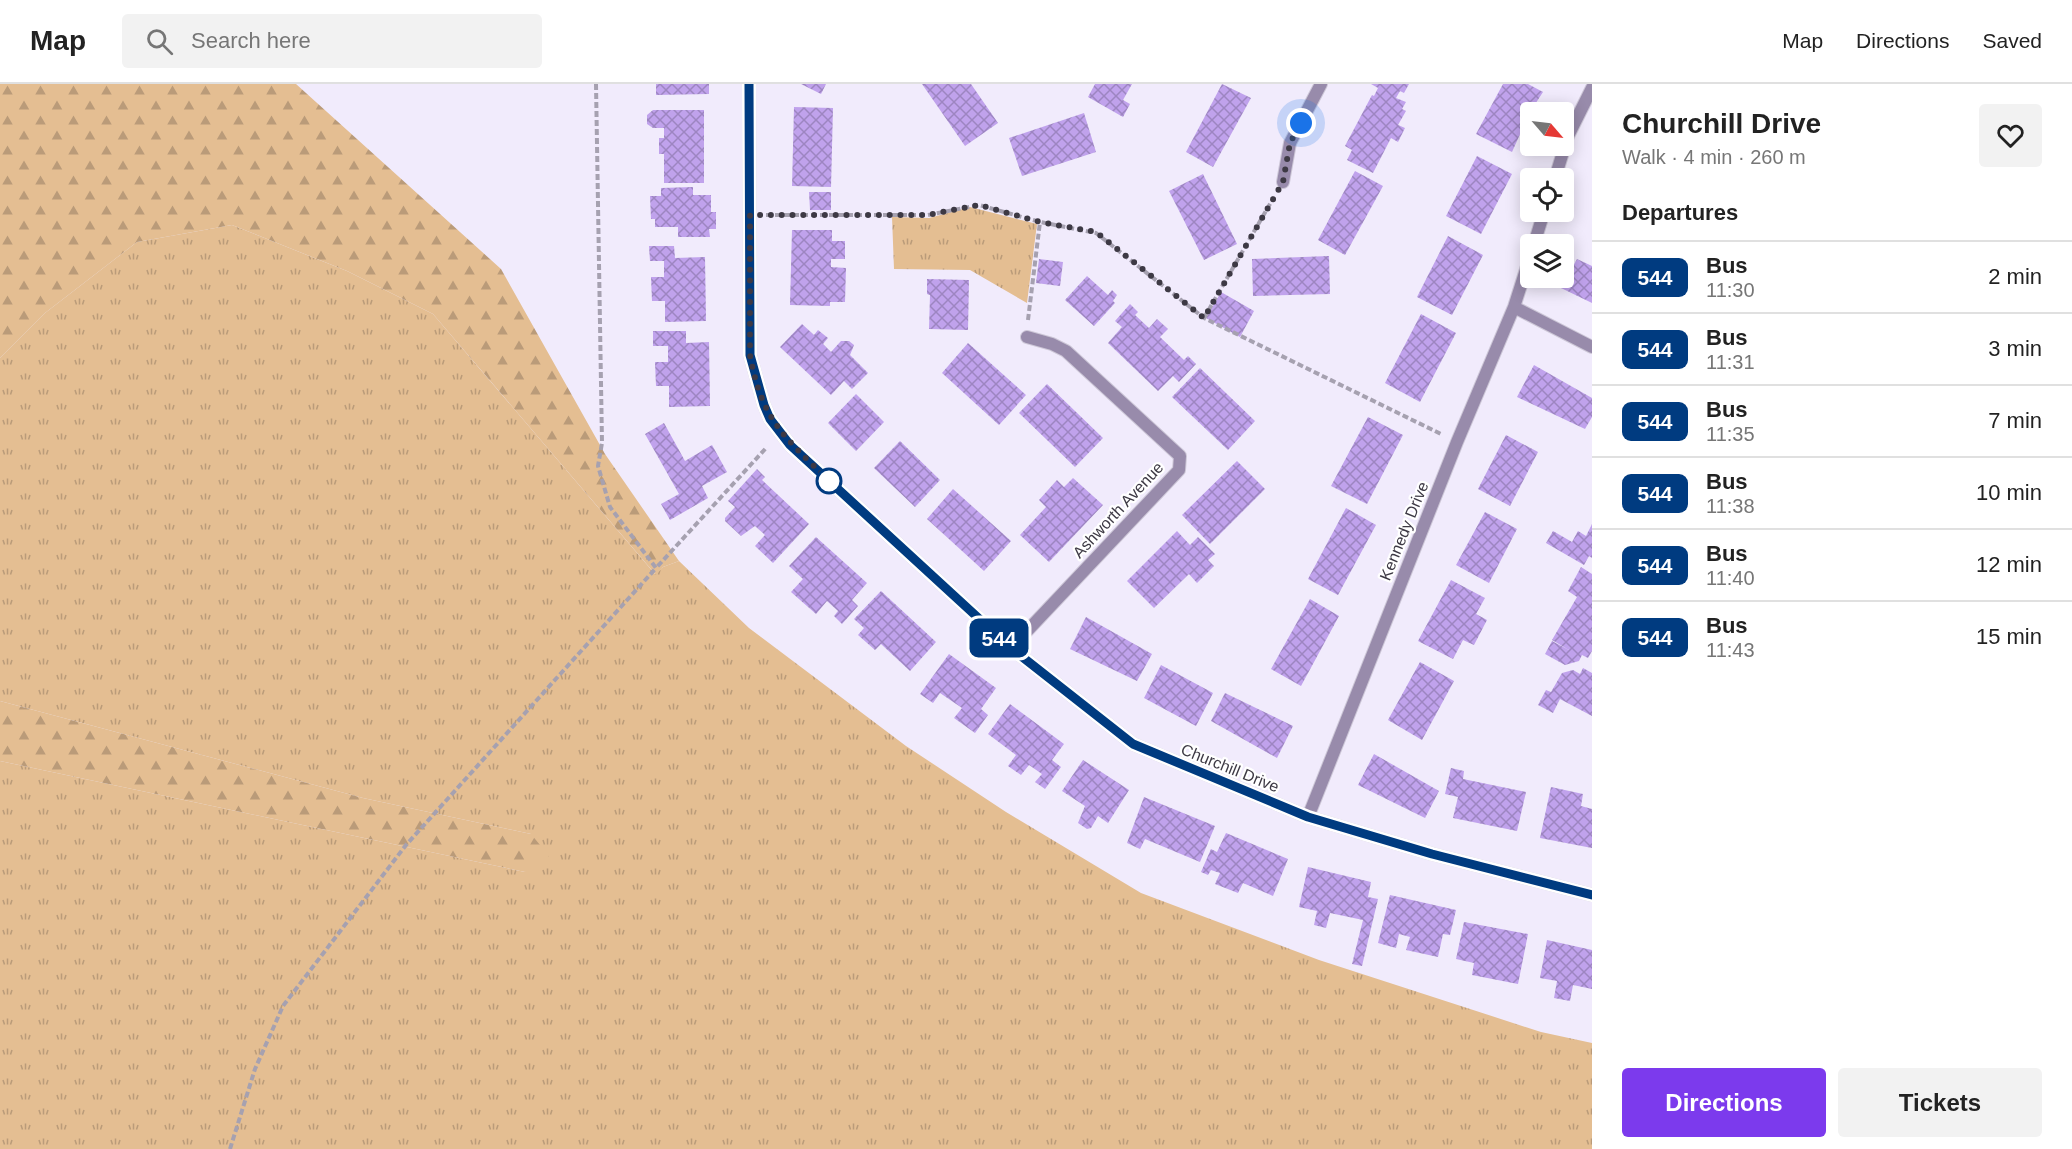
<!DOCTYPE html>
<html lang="en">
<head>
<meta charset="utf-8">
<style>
	:root { --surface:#fff; --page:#f2f2f2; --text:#222; --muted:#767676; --line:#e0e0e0; --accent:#7c3aed }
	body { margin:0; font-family:Arial,sans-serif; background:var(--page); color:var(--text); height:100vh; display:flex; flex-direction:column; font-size:22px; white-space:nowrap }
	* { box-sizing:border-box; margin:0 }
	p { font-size:20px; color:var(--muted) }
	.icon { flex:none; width:33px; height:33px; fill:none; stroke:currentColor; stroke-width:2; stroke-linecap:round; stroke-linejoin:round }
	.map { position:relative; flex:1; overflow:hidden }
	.panel { display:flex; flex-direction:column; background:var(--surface); width:480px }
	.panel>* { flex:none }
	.badge { padding:0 12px; border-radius:9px; font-size:21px; line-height:39px }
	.needle { width:39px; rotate:118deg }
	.tools { position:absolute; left:1520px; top:18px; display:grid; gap:12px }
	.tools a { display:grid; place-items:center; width:54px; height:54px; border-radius:6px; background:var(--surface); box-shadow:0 3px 15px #0003; font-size:30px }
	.you { position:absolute; width:30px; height:30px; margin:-15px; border:4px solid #fff; border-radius:50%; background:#1a73e8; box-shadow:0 0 0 9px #1a73e833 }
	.map>.badge { position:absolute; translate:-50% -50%; box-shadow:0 0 0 3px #fff }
	h2 { padding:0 30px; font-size:22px; line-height:54px }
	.round { display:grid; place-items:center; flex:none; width:63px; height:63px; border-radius:6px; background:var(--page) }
	.head { display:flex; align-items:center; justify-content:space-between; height:102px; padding:0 30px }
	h1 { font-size:28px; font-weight:600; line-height:45px }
	.action { display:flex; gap:12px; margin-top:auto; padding:12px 30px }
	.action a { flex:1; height:69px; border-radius:6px; background:var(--accent); color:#fff; font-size:24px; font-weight:600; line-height:69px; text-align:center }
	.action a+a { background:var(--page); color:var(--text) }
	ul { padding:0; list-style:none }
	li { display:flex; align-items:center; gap:18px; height:72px; padding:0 30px; border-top:2px solid var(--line) }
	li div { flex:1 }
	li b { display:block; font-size:22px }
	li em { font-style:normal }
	li .badge { min-width:66px; font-weight:700; text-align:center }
	header { display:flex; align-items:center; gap:36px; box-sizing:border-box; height:84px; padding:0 30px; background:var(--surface); border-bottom:2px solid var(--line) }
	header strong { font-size:28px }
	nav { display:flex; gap:33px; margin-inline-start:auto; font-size:21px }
	.search { width:420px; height:54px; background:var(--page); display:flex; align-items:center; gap:15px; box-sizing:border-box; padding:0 21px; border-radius:6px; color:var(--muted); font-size:22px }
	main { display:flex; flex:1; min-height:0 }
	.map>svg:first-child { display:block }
	.grass { fill:url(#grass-tufts) }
	.forest { fill:url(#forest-firs) }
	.building { fill:url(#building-cross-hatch) }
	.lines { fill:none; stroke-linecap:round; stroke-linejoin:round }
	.street-casing { stroke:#cdc7d7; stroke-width:14 }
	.path { stroke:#a6a1b0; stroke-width:4; stroke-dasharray:6 3; stroke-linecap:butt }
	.street { stroke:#988bab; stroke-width:12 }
	.line-casing { stroke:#fff; stroke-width:14 }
	.line { stroke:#003b80; stroke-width:9 }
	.walk { stroke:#3d3944; stroke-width:6; stroke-dasharray:0 10.8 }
	.stop-dot { fill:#fff; stroke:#003b80; stroke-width:3 }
	.labels { text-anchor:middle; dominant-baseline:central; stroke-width:4.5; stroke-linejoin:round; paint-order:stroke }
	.street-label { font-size:16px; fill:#3d3944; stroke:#fff }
</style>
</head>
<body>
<header>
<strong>Map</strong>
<div class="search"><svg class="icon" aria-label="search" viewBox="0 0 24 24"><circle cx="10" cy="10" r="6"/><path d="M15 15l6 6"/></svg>Search here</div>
<nav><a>Map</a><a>Directions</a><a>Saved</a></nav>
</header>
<main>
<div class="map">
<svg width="1592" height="1065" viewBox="0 0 1592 1065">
	<defs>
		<pattern id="grass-tufts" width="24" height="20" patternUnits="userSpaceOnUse" patternTransform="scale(1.5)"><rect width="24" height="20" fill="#e4be92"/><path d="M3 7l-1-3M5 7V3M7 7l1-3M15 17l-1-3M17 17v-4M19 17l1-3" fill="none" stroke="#ba9b79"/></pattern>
		<pattern id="forest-firs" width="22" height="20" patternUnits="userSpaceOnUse" patternTransform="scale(1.5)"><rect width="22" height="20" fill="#e4be92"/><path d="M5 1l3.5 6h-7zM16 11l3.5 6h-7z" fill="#ba9b79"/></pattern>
		<pattern id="building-cross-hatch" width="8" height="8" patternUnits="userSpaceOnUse" patternTransform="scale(1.5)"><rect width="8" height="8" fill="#c0a2ec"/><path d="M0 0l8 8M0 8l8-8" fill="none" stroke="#9d85c1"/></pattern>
	</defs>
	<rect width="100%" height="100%" fill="#f1ebfc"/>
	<path class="grass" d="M970,123L1037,140L1027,219L970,186L894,185L892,133L929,134Z
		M232,141L347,187L433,230L655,490L663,483L679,477L749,544L906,662L1006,728L1141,809L1319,876L1541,948L1592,959V1065H0V677L525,788L531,750L363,714L0,617V274L45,229L137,158Z"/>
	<path class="forest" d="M0,0H296L501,185L605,370L679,477L663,483L656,491L433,230L347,187L232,141L137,158L45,229L0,274Z
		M0,617L363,714L531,750L549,772L525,788L0,677Z"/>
	<path class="building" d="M656,0H709V10L656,11Z
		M801,0H826L821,10Z
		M922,0H971L998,39L965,62Z
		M1095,0H1132L1123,16L1130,20L1123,33L1088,13Z
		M1222,0L1251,14L1213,83L1186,68Z
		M1371,0H1409L1404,9L1400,7L1396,14L1406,18L1402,25L1406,27L1398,41L1405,44L1398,58L1391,54L1373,89L1347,76L1352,66L1345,62L1372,11L1374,12L1378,4Z
		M1503,0H1528L1543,8L1530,28L1512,68L1476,50Z
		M794,23L833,24L831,103L792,102Z
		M653,26H704V99H664V70H659V54H664V44H653L647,40V31Z
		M1084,29L1096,68L1022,92L1009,54Z
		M1477,72L1512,90L1481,150L1446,132Z
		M1355,87L1383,102L1345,171L1318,156Z
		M1203,90L1237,160L1204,176L1169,107Z
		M693,103V111H711V128H716V145H709L710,153H678V143H655V135H651L650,112H661V104Z
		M809,108H831V126H810Z
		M792,146H832V157H845V175H831V183L846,184L845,218H830V222L790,221Z
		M1448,152L1483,171L1452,231L1417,213Z
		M649,162H674L675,174L705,173L706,237L665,238V217H652L651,193H664V177H650Z
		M1329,172L1330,210L1253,212L1252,175Z
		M1039,175L1063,178L1060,202L1036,199Z
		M1577,175L1592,182V219L1561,204Z
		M1087,192L1108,211L1112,206L1117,211L1113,217L1115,219L1094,242L1065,216Z
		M927,195L969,196L968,246L929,245L930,211L927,210Z
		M1221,208L1254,227L1240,253L1206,234Z
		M1130,220L1138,228L1135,231L1149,244L1157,235L1168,245L1160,253L1184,276L1188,272L1196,280L1179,298L1173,292L1158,307L1108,259L1122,243L1115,237Z
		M1421,230L1456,249L1420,318L1385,299Z
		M802,240L814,251L818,246L828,254L823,260L831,268L841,257H849L854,261L850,271L868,289L852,305L844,297L831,311L780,263Z
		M653,247H686V259L709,258L710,322L669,323V302H656L655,278H668V262H653Z
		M968,259L1026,311L999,341L942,289Z
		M1534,281L1592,314V333L1585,345L1517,313Z
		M1200,284L1255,337L1228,366L1172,313Z
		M1047,300L1103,354L1075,383L1019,329Z
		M856,310L884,338L856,367L828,339Z
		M1368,333L1403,351L1367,420L1331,402Z
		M664,339L685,377L712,361L727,388L702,402L708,414L670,436L661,420L679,410L645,350Z
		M1506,351L1538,368L1510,422L1478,405Z
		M900,357L940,396L915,423L874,384Z
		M1237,377L1265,405L1210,460L1182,431Z
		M757,385L765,393L762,396L809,440L773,479L755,462L765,451L755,442L741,452L725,437V434L735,423L728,417Z
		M1073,394L1103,421L1049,478L1020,451L1046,423L1039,416L1057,396L1064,403Z
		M953,405L1011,457L984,487L927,435Z
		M1346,424L1376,441L1338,511L1308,495Z
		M1485,428L1517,445L1489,499L1456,481Z
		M1592,440V474L1589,472L1584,481L1546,459L1553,447L1572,458L1578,447L1586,452Z
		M1177,447L1190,461L1198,453L1215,470L1208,476L1214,482L1197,499L1189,490L1154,524L1127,497Z
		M816,453L867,499L852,516L858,522L842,540L834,532L838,527L827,517L816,530L791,508L803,495L789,482Z
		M1581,483L1592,490V567L1588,574L1582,571L1579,577L1565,581L1545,570L1552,557L1569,566L1552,556L1577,513L1568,507Z
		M1451,496L1485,514L1476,530L1487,536L1474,561L1463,556L1453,575L1418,557Z
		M881,507L936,558L910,587L881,560L875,566L858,551L864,544L854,535Z
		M1310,515L1339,532L1301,602L1271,585Z
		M1086,533L1152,570L1137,597L1070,565Z
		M949,570L996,604L981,625L988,631L975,649L954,634L962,624L940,609L933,619L920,610Z
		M1420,578L1454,597L1422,656L1388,636Z
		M1161,581L1213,609L1196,642L1144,614Z
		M1583,584L1592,589V632L1560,615L1553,629L1538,621L1546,606L1551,608L1562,589L1573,586L1580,590Z
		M1225,609L1293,642L1277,674L1211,637Z
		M1010,620L1064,660L1052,676L1061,683L1045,705L1035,698L1042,690L1029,681L1021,691L1008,682L1016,671L988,650Z
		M1374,670L1439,707L1425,734L1358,701Z
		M1083,676L1129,706L1108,739L1098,732L1091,744L1087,745L1078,739L1085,722L1062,707Z
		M1451,684L1464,687L1463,695L1526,708L1517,747L1453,734L1458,713L1445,710Z
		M1551,703L1583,710L1581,722L1592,725V764L1540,754Z
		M1144,713L1215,742L1200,778L1145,755L1140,765L1127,759Z
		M1226,749L1288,775L1273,812L1243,799L1238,809L1215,800L1220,789L1211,786L1208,791L1201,788L1211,765L1217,768Z
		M1308,783L1371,798L1368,813L1378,815L1362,882L1352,880L1363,836L1330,829L1326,844L1314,841L1317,827L1299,823Z
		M1390,811L1456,826L1450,851L1443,850L1438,873L1406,866L1410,853L1399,850L1396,864L1378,859Z
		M1464,838L1528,850L1518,900L1472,891L1474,879L1456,875Z
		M1547,856L1592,866V905L1573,901L1570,917L1554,914L1557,897L1540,894Z"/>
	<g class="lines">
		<g class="street-casing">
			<path id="street" d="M749,0L750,271L764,321L770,335L790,361L1011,564L1133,660L1308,733L1432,770L1592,811
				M1555,94L1568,52L1592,4
				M1283,98L1290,59L1321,0
				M1534,160L1544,128
				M1514,223L1592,263
				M1011,564L1179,386L1180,372L1066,267L1052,260L1027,253
				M1308,733L1457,358L1514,223L1530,173"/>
		</g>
		<path class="path" d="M596,0L602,359L598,382L610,423L656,484L767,363
			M766,131H928L979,121L1040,138L1096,149L1204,234L1441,350
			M1204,234L1274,113
			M1028,236L1040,138
			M230,1065L255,985L283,922L406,761L656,484"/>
		<use href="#street" class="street"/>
	</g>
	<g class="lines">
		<g class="line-casing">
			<path id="line" d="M749,0L750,271L764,321L770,335L790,361L1011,564L1133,660L1308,733L1432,770L1592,811"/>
		</g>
		<use href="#line" class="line"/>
		<path class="walk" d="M829,397C784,352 762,337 750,271V131H927L979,121L1040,138L1096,148L1204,234L1283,98L1290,59L1301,39"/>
	</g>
	<circle class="stop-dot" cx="829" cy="397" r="12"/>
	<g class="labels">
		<g class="street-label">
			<text transform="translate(1118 426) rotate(-47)">Ashworth Avenue</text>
			<text transform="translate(1404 447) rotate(-68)">Kennedy Drive</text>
			<text transform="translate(1230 684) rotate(22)">Churchill Drive</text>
		</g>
	</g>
</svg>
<div class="tools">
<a><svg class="needle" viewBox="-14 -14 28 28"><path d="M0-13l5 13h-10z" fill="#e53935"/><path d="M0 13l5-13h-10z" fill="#767676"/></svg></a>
<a><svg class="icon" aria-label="locate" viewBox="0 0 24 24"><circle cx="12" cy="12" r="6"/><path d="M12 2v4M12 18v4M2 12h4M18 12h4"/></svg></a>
<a><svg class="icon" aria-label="layers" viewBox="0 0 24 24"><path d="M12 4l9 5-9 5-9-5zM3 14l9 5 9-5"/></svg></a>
</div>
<div class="you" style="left:1301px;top:39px"></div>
<b class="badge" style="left:999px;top:554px;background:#003b80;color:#fff">544</b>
</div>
<section class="panel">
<div class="head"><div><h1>Churchill Drive</h1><p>Walk · 4 min · 260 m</p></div><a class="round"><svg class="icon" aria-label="heart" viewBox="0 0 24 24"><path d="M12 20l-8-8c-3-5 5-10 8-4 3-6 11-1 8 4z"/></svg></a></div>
<h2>Departures</h2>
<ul>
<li><span class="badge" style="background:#003b80;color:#fff">544</span><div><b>Bus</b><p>11:30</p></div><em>2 min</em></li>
<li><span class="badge" style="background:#003b80;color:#fff">544</span><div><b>Bus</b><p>11:31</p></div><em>3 min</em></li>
<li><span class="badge" style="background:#003b80;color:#fff">544</span><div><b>Bus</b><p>11:35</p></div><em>7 min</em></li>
<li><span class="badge" style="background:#003b80;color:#fff">544</span><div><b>Bus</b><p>11:38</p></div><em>10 min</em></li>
<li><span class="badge" style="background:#003b80;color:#fff">544</span><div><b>Bus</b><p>11:40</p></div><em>12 min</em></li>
<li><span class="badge" style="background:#003b80;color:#fff">544</span><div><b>Bus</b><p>11:43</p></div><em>15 min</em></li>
</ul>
<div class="action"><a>Directions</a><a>Tickets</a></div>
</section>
</main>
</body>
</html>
